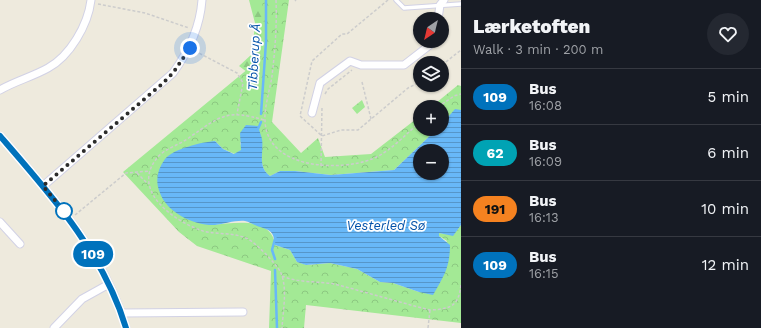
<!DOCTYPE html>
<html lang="en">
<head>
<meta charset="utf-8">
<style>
	:root { --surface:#171b24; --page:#242831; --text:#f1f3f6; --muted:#9ea1a6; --line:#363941 }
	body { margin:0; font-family:"Work Sans",sans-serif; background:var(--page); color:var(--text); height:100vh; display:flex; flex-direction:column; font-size:15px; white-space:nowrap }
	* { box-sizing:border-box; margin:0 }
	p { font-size:13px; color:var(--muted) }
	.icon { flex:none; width:22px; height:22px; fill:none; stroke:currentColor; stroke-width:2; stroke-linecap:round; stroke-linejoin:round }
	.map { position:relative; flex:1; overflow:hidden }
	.details { display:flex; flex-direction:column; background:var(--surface); width:300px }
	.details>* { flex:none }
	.badge { padding:0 8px; border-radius:13px; font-size:14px; line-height:26px }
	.needle { width:26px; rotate:215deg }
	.controls { position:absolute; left:413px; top:12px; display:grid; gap:8px }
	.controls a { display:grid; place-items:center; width:36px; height:36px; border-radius:50%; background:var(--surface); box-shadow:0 1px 3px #0004; font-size:20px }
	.you { position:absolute; width:20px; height:20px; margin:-10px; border:3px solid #fff; border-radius:50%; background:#1a73e8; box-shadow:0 0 0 6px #1a73e833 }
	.map>.badge { position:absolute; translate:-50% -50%; box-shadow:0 0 0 2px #fff }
	.round { display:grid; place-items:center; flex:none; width:42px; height:42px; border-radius:21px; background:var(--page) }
	.summary { display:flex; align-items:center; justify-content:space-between; height:68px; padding:0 12px }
	h1 { font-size:19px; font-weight:800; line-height:30px }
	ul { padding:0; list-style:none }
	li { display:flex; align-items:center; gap:12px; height:56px; padding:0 12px; border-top:1px solid var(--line) }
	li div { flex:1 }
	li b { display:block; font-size:15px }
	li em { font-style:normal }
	li .badge { min-width:44px; font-weight:700; text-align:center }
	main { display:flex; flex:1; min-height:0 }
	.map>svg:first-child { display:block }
	.forest { fill:url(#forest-firs) }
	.park { fill:url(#park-crowns) }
	.water { fill:url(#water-rules); fill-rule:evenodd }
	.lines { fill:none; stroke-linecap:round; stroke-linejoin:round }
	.stream { stroke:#68b8f8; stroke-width:2.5 }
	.service-casing { stroke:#d2d2e5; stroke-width:5.5 }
	.minor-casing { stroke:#d2d2e5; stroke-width:9 }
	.path { stroke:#ccc; stroke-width:1.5; stroke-dasharray:3 2; stroke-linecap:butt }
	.service { stroke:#fff; stroke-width:3.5 }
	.minor { stroke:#fff; stroke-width:7 }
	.line-casing { stroke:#fff; stroke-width:9 }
	.line { stroke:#0072bc; stroke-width:6 }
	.walk { stroke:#2c2c2c; stroke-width:4; stroke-dasharray:0 7.2 }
	.stop-dot { fill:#fff; stroke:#0072bc; stroke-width:2 }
	.labels { text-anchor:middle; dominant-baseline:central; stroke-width:3.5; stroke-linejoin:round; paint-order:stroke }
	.water-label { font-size:13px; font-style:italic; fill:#0352a9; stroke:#fff }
</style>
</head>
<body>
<main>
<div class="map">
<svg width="461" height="328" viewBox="0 0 461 328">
	<defs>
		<pattern id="forest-firs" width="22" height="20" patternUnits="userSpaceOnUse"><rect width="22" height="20" fill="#a3e995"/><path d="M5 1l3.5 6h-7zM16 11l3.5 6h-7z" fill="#8cc881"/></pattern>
		<pattern id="park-crowns" width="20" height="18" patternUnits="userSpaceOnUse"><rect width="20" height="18" fill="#a3e995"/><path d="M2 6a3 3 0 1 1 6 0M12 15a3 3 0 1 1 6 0" fill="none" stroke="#8cc881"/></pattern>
		<pattern id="water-rules" width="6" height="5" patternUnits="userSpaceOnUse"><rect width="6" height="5" fill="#68b8f8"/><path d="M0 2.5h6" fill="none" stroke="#5696c9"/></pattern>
	</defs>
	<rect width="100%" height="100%" fill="#eeeadd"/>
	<path class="forest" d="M249,0H268L266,57L247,72L239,66L252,54L255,23Z"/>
	<path class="park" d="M262,0H289L272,122L301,153L318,138L325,157L371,154L420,116V129H437L394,170L331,175L295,171H280L270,176C258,168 262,152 262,139L240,142L242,150L235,154L223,149L215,141L213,225C234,223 272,216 275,245L290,250L297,262L307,265L330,263L357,269L380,282L393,283L419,292L447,241L439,236V233L453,235L461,225V323L306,305L304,328H269L271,271L197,246L179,232L123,172L266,54Z
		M458,85L461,86V110H455L442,124V107H431Z
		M362,100L365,107L357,114L352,108Z"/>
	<path class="water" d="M455,109L461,110V225L453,236L439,233V236L450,245C450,267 444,276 433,295L419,292L393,283L380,282L357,269L330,263L306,265L297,262L290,250L275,245C274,230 269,230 257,226C253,224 249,222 245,221C236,220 224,224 215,225C195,226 167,213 160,193C155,181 157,170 165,159C173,149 202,142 215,141L223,149L234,154L241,150L240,133L246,125L258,126C259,130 261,135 262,139C264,152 257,167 270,176L280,171H295L331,175L394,170L437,129H442V124ZM420,151H442V173H420Z"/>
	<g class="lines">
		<path class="stream" d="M261,114L266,42V0
			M258,129L261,122
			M275,259L272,250L276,235
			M275,270L277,328"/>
		<g class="service-casing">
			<path id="service" d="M396,0L404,8L461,4"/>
		</g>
		<g class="minor-casing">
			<path id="minor" d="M438,19L440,5L444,0
				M0,90C15,81 32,77 48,68C70,56 88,25 91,0
				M312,113L320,83L350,61L361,65H404L435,41
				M0,136C51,195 104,252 126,328
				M43,186L173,73C189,51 200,28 202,0
				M0,222L20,244
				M122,313L243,312
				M54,328L82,299L109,284"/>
		</g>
		<path class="path" d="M276,0C277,25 275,51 272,76C270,89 264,108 265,121C267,169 339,172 372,159C390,152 406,134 420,122
			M388,0L347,34H342L312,61L300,116L322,136L341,130H358L408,88L420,82
			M295,1L296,0
			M98,4L145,13L189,28
			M195,51L237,73L243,83L237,114
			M442,65L461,50
			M362,82L371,119
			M325,94L328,89L352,70
			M438,107L454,96L461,94
			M264,120C227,109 220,116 190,137C180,145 165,148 157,158C130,191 175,222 203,231C218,235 234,232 248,239C256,243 275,263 280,271C288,286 283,311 282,328
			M321,166L322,107
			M137,173L148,184
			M75,215L126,173L150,171
			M282,276C298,283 317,281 334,284C366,292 398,302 430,310C451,309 459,306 461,284
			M428,328L430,310"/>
		<use href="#service" class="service"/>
		<use href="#minor" class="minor"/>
	</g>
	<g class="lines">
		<g class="line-casing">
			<path id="line" d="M0,136C51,195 103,252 126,328"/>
		</g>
		<use href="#line" class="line"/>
		<path class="walk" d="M64,211L43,186L162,84L173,73L190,48"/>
	</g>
	<circle class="stop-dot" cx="64" cy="211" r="8"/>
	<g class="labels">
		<g class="water-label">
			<text transform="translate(254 57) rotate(-87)">Tibberup Å</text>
			<text x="386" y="225">Vesterled Sø</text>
		</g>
	</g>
</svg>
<div class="controls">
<a><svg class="needle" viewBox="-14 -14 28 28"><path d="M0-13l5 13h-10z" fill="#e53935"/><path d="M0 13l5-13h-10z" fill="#9ea1a6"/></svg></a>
<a><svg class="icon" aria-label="layers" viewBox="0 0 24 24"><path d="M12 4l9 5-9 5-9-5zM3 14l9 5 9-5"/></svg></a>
<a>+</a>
<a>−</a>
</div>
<div class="you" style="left:190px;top:48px"></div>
<b class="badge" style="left:93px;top:254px;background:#0072bc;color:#fff">109</b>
</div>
<section class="details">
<div class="summary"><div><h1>Lærketoften</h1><p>Walk · 3 min · 200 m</p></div><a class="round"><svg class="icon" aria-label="heart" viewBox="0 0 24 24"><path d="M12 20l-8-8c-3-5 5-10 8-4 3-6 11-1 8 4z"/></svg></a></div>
<ul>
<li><span class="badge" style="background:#0072bc;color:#fff">109</span><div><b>Bus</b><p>16:08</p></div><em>5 min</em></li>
<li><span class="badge" style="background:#00a3b4;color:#fff">62</span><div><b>Bus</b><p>16:09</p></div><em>6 min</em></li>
<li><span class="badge" style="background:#f58220;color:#111">191</span><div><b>Bus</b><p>16:13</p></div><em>10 min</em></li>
<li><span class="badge" style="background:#0072bc;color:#fff">109</span><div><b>Bus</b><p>16:15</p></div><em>12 min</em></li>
</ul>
</section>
</main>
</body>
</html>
